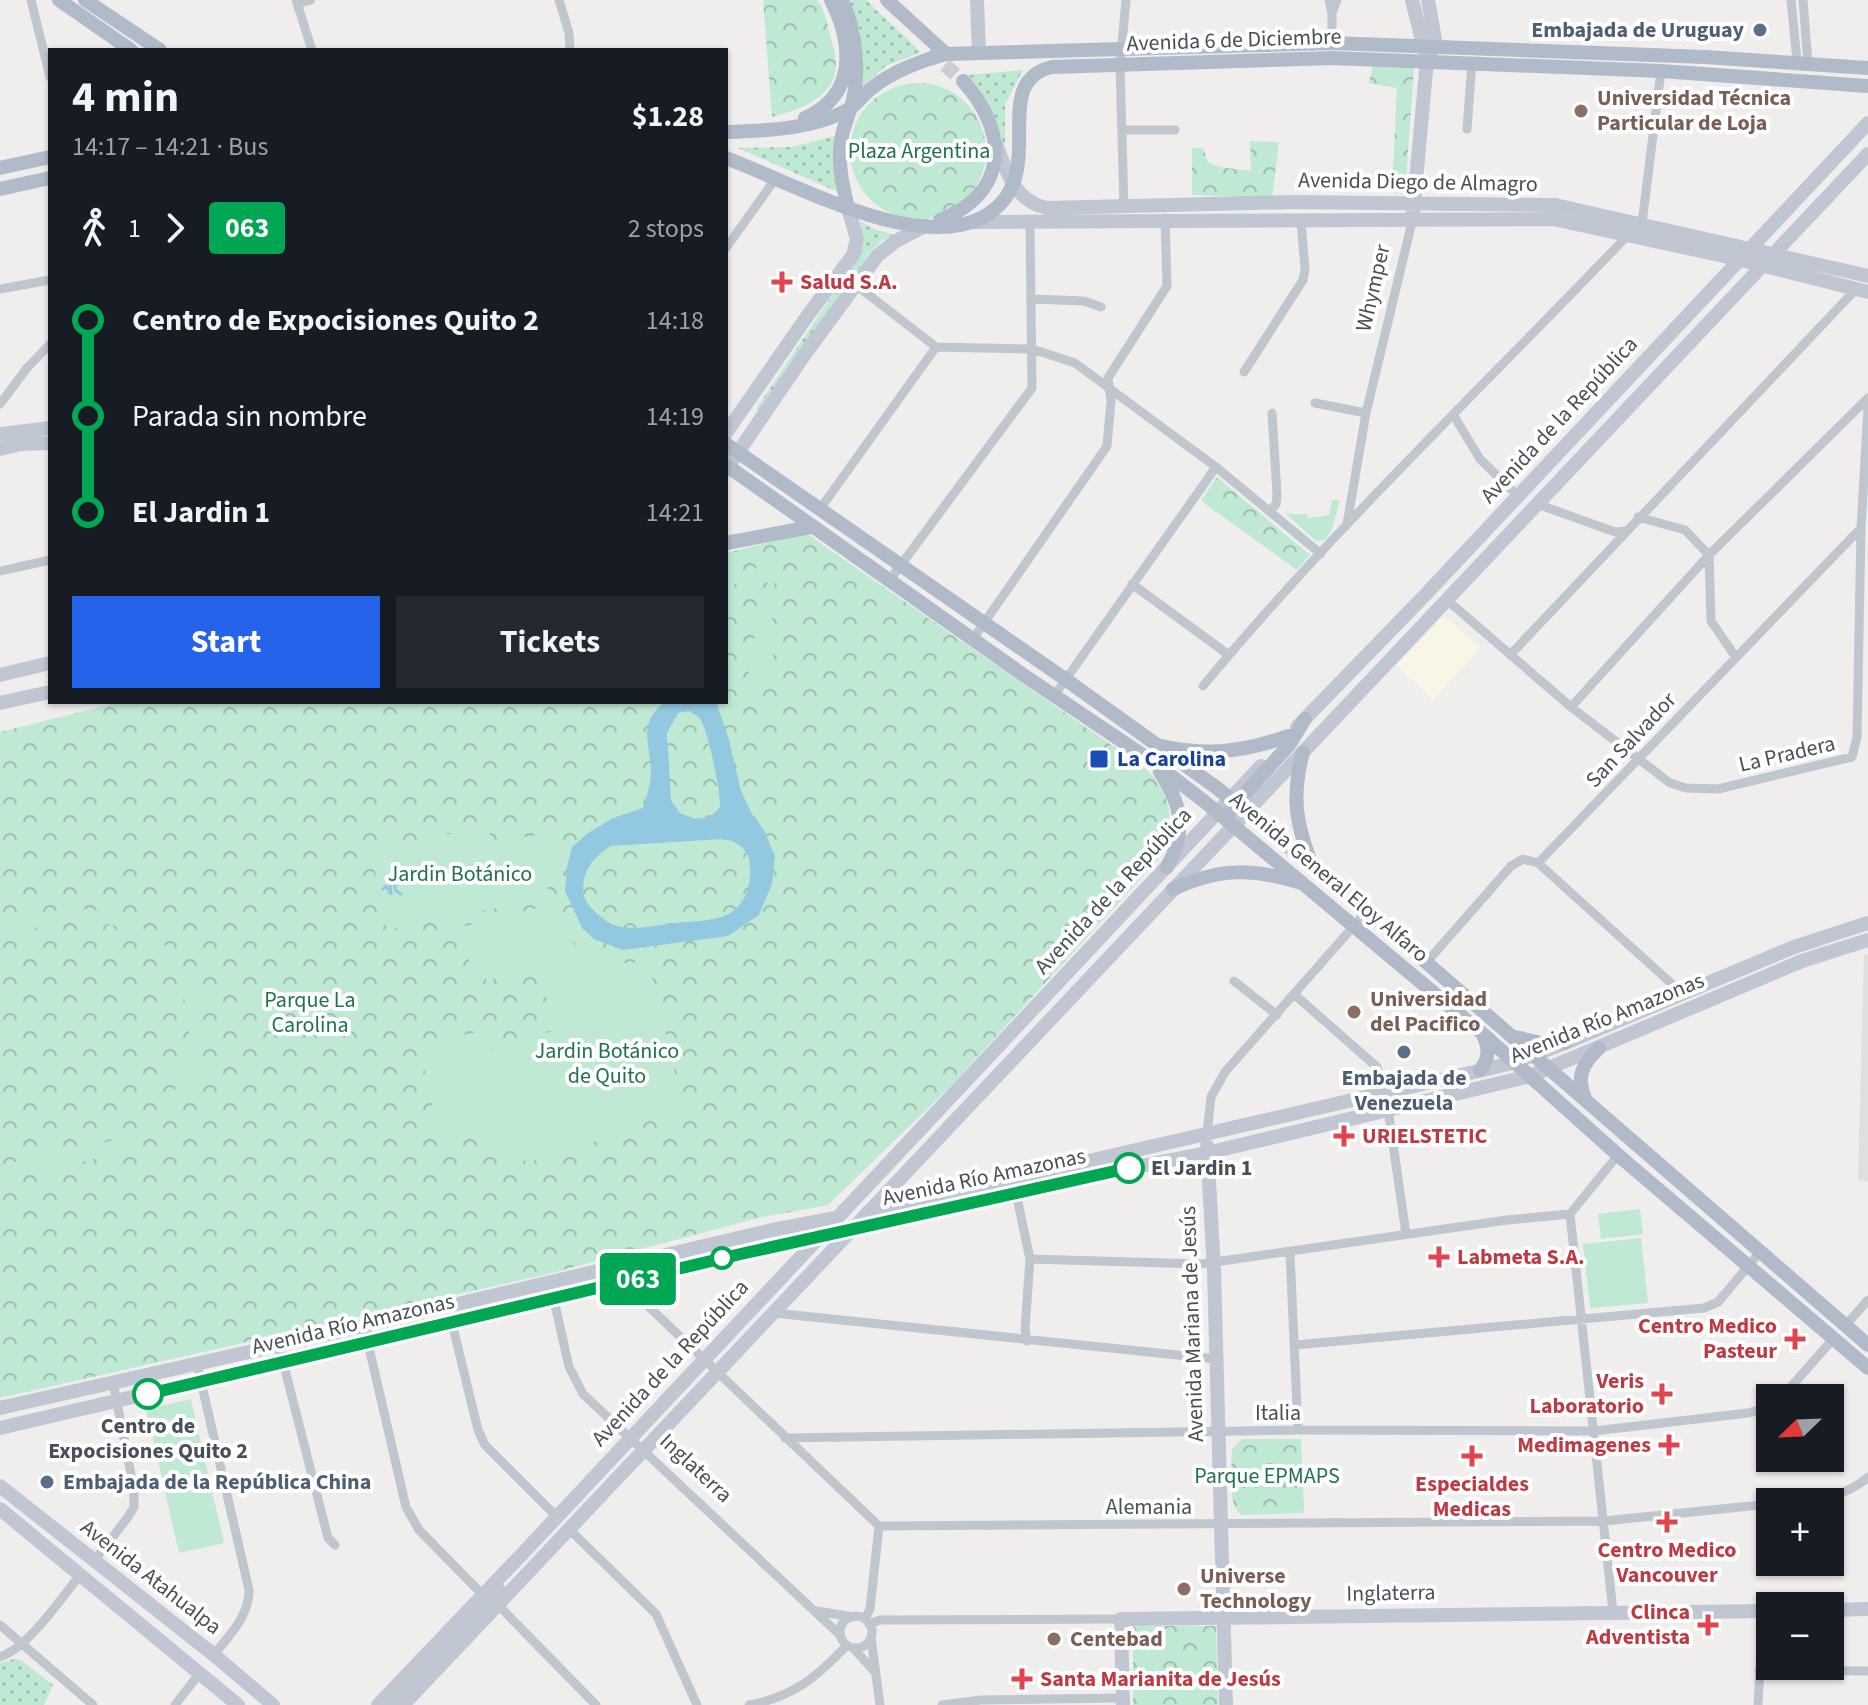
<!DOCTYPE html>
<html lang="en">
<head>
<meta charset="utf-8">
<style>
	:root { --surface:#171b24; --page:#242831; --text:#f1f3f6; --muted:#9ea1a6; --accent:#2563eb }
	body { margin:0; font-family:"Source Sans 3",sans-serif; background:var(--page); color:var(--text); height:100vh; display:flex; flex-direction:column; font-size:30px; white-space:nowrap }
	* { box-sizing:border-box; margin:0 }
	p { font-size:26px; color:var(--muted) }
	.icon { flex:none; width:44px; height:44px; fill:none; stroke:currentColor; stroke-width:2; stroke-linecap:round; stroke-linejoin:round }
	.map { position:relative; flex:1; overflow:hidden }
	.side { position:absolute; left:48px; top:48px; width:680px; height:656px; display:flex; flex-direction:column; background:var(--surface); border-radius:0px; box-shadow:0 2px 6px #0004 }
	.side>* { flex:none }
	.badge { padding:0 16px; border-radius:6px; font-size:28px; line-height:52px }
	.needle { width:52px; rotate:247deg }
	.tools { position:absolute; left:1756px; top:1384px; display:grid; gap:16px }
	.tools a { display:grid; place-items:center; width:88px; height:88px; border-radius:0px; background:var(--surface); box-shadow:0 2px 6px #0004; font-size:40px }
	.map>.badge { position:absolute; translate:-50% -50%; box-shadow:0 0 0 4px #fff }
	.legs { display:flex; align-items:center; gap:12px; height:88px; padding:0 24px; font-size:26px }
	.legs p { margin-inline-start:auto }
	.overview { display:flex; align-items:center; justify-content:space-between; height:136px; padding:0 24px }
	h1 { font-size:44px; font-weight:700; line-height:60px }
	.action { display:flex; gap:16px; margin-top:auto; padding:16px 24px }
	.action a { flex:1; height:92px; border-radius:0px; background:var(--accent); color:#fff; font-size:32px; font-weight:700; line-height:92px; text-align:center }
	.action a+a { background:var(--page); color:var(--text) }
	ul { padding:0 24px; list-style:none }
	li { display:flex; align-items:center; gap:28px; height:96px; font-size:30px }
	li i { display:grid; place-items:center; width:12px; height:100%; margin:0 10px; background:currentColor }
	li i::after { content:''; width:20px; height:20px; margin:-10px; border:6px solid; border-radius:50%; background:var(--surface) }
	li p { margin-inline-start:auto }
	li:first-child i { background:linear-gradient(#0000 50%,currentColor 0) }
	li:last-child i { background:linear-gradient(currentColor 50%,#0000 0) }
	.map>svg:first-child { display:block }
	.commercial { fill:#f9f6e8 }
	.education { fill:#e0dfde }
	.grass { fill:url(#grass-dots) }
	.forest { fill:url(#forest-crowns) }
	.garden { fill:#c0e9d4 }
	.water { fill:#92c9e1; fill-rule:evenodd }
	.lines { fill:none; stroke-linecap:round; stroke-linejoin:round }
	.stream { stroke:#92c9e1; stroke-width:3 }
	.primary-tunnel { stroke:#cecdcf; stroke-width:14; stroke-dasharray:14 7; stroke-linecap:butt }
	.street { stroke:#c0c6ce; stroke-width:9 }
	.secondary { stroke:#c0c7d2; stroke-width:14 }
	.primary { stroke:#b0bac9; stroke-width:14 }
	.secondary-bridge { stroke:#c0c7d2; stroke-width:14 }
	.line-1-casing { stroke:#fff; stroke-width:18 }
	.line-1 { stroke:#00a651; stroke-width:12 }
	.service-dot { fill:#5c6f8a; stroke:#fff; stroke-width:3 }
	.education-dot { fill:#8d6e63; stroke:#fff; stroke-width:3 }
	.health-dot { fill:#e0444e; stroke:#fff; stroke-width:3 }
	.transit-dot { fill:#1a4fb4; stroke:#fff; stroke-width:3 }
	.stop-1-dot { fill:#fff; stroke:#00a651; stroke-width:4 }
	.labels { text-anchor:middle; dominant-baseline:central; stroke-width:8; stroke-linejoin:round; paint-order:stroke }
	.service-label { font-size:22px; font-weight:bold; fill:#4e5e75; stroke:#fff; text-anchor:end }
	.street-label { font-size:22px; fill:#484f58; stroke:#fff }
	.education-label { font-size:22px; font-weight:bold; fill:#785e54; stroke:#fff; text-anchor:start }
	.park-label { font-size:22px; fill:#217151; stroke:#fff }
	.health-label { font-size:22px; font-weight:bold; fill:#be3a42; stroke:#fff; text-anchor:start }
	.transit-label { font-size:22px; font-weight:bold; fill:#164399; stroke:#fff; text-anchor:start }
	.stop-label { font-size:22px; font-weight:bold; fill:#484f58; stroke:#fff; text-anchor:start }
</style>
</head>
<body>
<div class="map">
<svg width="1868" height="1705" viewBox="0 0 1868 1705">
	<defs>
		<pattern id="grass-dots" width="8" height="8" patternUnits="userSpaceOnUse" patternTransform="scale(2)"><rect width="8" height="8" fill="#c0e9d4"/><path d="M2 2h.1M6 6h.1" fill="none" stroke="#9ebfaf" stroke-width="1.8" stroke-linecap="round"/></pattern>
		<pattern id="forest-crowns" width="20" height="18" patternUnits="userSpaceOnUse" patternTransform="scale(2)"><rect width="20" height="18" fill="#c0e9d4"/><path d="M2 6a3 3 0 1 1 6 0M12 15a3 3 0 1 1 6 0" fill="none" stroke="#9ebfaf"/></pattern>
	</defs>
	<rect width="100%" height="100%" fill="#f0eded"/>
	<path class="commercial" d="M1444,615L1481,648L1433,700L1397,666Z"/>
	<path class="education" d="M1868,954V1182L1858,1180L1864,955Z"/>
	<path class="grass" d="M848,0H866L921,52L886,66L862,87L860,30Z
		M1023,70L1005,105V147L986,102L967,75Z
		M835,136L838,192L738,148L791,147Z
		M860,221L874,229L897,236L883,240L871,251L759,411L756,409L858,257L863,241Z
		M14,1659L21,1660L53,1685L44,1705H0V1663Z"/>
	<path class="forest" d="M763,0H817C825,11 827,22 830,35C833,44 836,56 836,66C835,98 797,111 772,117Z
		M1373,64L1414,68L1405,194L1392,193L1397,88L1369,83Z
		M850 151a68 68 0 1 1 136 0a68 68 0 1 1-136 0Z
		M1250,141L1279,142L1272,198L1192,195V148H1203L1208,162L1219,167L1251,171Z
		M1217,477L1310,555L1297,570L1201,501Z
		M806,533L1146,769C1175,797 1175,826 1158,860L950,1087L828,1205L758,1218L548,1274L0,1398V732L120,702H726V553Z
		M1242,1439H1301L1304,1513L1241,1515C1226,1502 1232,1468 1232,1449Z
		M1133,1626H1216L1218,1705H1133Z"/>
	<path class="garden" d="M1332,500H1340L1332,529L1325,540L1316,541L1286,514H1307L1308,518L1329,515Z
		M760,560H766C769,570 774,581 776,591C780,611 765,637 752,650L760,653L768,648L773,652L776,683L751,686L745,648L757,634L771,595L769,585L759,573L752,572L726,591V581L753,567L762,571Z
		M486,826L493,841L564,832C563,855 548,874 547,898L387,930L371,851Z
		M549,905C564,948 604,972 648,960L683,1108L547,1160L526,1161L510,1157L481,1136L468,1131L437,1127L420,1048L423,1044L486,1030L491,1050L504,1047L505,1041L551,1032L544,982L532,970L487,981L483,974L473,976L469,959L471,954L461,927Z
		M86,909C196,921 246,1052 161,1127C121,1162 51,1167 0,1178V1165C43,1155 105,1150 141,1126C218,1075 200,948 108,924C72,915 35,928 0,936V923L55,911Z
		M1640,1209L1643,1234L1601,1239L1598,1214Z
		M1641,1238L1648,1303L1590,1308L1583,1244Z
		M191,1399L224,1543L179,1553L146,1409Z"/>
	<path class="water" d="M665,702H716L728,736L741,791L752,814L764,830L775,856L772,884L759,915L728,936L623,950L594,939L582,928L565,891L567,867L572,847L587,834L613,818L643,808C647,796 651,784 651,771C650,742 637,723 665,702ZM689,711C693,714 697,715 700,719C708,728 721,794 720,807L711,817L695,819L680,813L671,800L667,733L678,713ZM722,839C734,840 746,847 749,859C753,881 747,907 724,916C708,922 686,921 669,924C652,926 631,931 614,925C603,920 587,907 584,896C580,873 593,857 611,846Z"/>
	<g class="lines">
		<path class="stream" d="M383,889L386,886L391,894L390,883L393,881L396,891L401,894"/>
		<path class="primary-tunnel" d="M929,51L963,81"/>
		<path class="street" d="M31,0L50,77
			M296,0L312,50
			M559,0L569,33L570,50
			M1329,0L1332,13V43
			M1791,0L1797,61
			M1803,0L1808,63
			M297,4L311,0
			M1332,13L1337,0
			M1467,129L1472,62
			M1123,130H1175
			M1124,208L1120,65L1126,0
			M1642,223L1661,71
			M726,248L776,178
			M856,285L936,347L1032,349L1075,363L1216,467L1321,554
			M0,289L50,280
			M1031,299L1084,301L1101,307
			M1244,372L1303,280L1305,269L1301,221
			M1315,403L1366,413
			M0,404L27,368L50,344
			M1454,416L1480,459L1518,496
			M1537,504L1615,532L1625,531
			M820,509L936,347
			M1270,512L1276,504L1277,494L1272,413
			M1638,517L1685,530L1709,555L1711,621L1735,656
			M1347,524L1366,413L1412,222
			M0,571L50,560
			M889,581L1032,388L1030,222
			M1132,584L1229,655
			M1447,600L1571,707L1670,783L1686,788L1718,789L1852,757L1857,737L1861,528L1868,408
			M973,639L1107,446L1111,401L1108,378L1167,286L1165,218
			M1510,655L1858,287
			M1203,686C1335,527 1486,384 1628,235
			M1054,696L1216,467
			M1571,707L1709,555L1868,398
			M1538,863L1861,528
			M1426,963L1511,866L1523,859L1538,863L1682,993
			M1234,981L1277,1015
			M1295,995L1377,1067L1388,1109L1406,1234
			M1207,1133L1211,1097L1225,1072L1367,911
			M1016,1193L1030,1259L1025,1329L1027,1341
			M1570,1214L1613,1612
			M1290,1253L1298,1430
			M1030,1259L1201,1264L1507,1220L1570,1214L1618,1155
			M624,1283L879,1526L1604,1521L1770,1504
			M554,1300L569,1367L583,1394L840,1635
			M774,1313L1216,1359
			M451,1319L478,1430L485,1445L557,1517
			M364,1326L406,1507L419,1530L483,1595
			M1845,1326L1868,1300
			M1295,1345L1704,1308L1718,1302L1761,1251
			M279,1346L328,1538L335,1545
			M197,1364L249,1590C249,1617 229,1635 214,1655
			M1781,1398L1834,1338
			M785,1438L1298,1430L1594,1431L1748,1413L1770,1407
			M1795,1502C1821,1499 1848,1495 1868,1477
			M569,1529L656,1614L697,1705
			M94,1561L128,1517L134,1507V1490L113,1382
			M498,1605L596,1705
			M817,1611L853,1617
			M840 1632a16 16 0 1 1 32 0a16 16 0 1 1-32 0Z
			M865,1619L870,1609L879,1526
			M869,1624L880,1620L1121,1619
			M0,1625L93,1705
			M871,1637L880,1705
			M853,1648L875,1672
			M0,1657C29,1647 61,1598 81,1574
			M1759,1670L1868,1671
			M175,1705L199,1674
			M749,1705C793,1697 817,1677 847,1645
			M942,1705L981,1700L1122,1698
			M1758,1705L1763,1611"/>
		<path class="secondary" d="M977,0L979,53
			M1412,0L1427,60L1413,213
			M1428,0L1436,45L1429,56
			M996,144C1007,172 1014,201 1047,208L1296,202L1555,205L1868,276
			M973,222L1553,219L1733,258L1868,292
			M726,433L808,315L853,255L857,239L848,208
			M0,434L50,428
			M0,449L21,444L50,443
			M726,470L805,354L877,256L896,241L925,226
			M0,675L50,663
			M0,703L50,692
			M1297,727L1427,593L1868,123
			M1207,1146L1214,1270L1226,1705
			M868,1212L1513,1063L1565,1043L1794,947L1868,923
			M852,1230L1125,1169L1207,1153L1530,1076L1802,961L1868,940
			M0,1408L364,1326L772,1230L836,1218
			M0,1428L816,1238
			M0,1486L214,1655L273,1705
			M0,1509L238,1705
			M1830,1610L1868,1609
			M378,1705L525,1551L1261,766
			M403,1705L1868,154
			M1123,1705L1121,1619L1770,1611"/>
		<path class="primary" d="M59,0L131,50
			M85,0L160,50
			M841,0C857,28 861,80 850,110C845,125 840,137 840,152C839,172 844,190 848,208
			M887,0L946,54
			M805,118C857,95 853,44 831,0
			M726,132C764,131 815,129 849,109C857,104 864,94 872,88C893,71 920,61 946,54L1332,43L1705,57L1868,68
			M726,158C791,182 914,252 981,218C1056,180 984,83 1052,67L1332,58L1661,71L1868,86
			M0,168L50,157
			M0,189L50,178
			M940,220C1009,193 1009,132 963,81
			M726,444L1065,679L1217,788L1367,911L1868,1345
			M726,465L1022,674L1153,762L1205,802L1483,1034L1618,1155L1868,1368
			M726,543L811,527
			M1161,746C1210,756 1242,752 1289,736
			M1303,752C1291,798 1296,824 1313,868
			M1160,772C1182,805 1187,831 1167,867
			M1230,810L1290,744L1305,719
			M1173,889C1220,868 1250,868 1298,882
			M1515,1037L1541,1043H1565
			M1480,1070C1490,1058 1489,1048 1483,1035
			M1586,1101C1576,1077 1581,1065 1599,1048"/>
		<path class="secondary-bridge" d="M391,1705L499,1590"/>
	</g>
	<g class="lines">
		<g class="line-1-casing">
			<path id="line-1" d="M148,1394L745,1253L1129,1168"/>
		</g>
		<use href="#line-1" class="line-1"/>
	</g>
	<g class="service-dot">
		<circle cx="1760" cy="30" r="8"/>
		<circle cx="1404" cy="1052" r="8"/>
		<circle cx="47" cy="1482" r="8"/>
	</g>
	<g class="education-dot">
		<circle cx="1581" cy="111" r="8"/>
		<circle cx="1354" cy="1012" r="8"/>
		<circle cx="1184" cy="1589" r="8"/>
		<circle cx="1054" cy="1639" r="8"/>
	</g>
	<g class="health-dot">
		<path d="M778 270h8v8h8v8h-8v8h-8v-8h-8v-8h8z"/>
		<path d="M1340 1124h8v8h8v8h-8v8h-8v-8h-8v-8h8z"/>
		<path d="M1435 1245h8v8h8v8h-8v8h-8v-8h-8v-8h8z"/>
		<path d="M1791 1327h8v8h8v8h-8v8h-8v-8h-8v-8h8z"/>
		<path d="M1658 1382h8v8h8v8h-8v8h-8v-8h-8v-8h8z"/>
		<path d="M1665 1433h8v8h8v8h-8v8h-8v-8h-8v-8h8z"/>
		<path d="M1468 1444h8v8h8v8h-8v8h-8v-8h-8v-8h8z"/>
		<path d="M1663 1510h8v8h8v8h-8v8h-8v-8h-8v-8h8z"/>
		<path d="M1704 1613h8v8h8v8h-8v8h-8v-8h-8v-8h8z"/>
		<path d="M1018 1667h8v8h8v8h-8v8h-8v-8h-8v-8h8z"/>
	</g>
	<rect class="transit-dot" x="1089" y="749" width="20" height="20" rx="4"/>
	<g class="stop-1-dot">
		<circle cx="1129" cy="1168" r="14"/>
		<circle cx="722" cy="1258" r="10"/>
		<circle cx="148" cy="1394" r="14"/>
	</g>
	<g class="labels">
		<g class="service-label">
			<text x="1744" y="30">Embajada de Uruguay</text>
			<text x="1404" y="1078" text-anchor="middle">Embajada de<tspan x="1404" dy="25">Venezuela</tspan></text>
			<text x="63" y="1482" text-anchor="start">Embajada de la República China</text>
		</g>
		<g class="street-label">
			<text transform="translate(1234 40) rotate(-2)">Avenida 6 de Diciembre</text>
			<text transform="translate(1418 182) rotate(1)">Avenida Diego de Almagro</text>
			<text transform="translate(1373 288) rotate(-77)">Whymper</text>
			<text transform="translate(1559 420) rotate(-47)">Avenida de la República</text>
			<text transform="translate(1631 740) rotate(-47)">San Salvador</text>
			<text transform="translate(1787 754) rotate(-13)">La Pradera</text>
			<text transform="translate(1329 877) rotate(40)">Avenida General Eloy Alfaro</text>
			<text transform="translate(1113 891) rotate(-47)">Avenida de la República</text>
			<text transform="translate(1607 1018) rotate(-22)">Avenida Río Amazonas</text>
			<text transform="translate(984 1177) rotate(-12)">Avenida Río Amazonas</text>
			<text transform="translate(353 1324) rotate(-13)">Avenida Río Amazonas</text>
			<text transform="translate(1192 1324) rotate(-92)">Avenida Mariana de Jesús</text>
			<text transform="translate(670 1363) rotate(-47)">Avenida de la República</text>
			<text x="1278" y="1413">Italia</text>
			<text transform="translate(696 1468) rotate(43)">Inglaterra</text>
			<text x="1149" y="1507">Alemania</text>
			<text transform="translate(151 1577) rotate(38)">Avenida Atahualpa</text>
			<text transform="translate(1391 1593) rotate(-1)">Inglaterra</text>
		</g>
		<g class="education-label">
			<text x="1597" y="98">Universidad Técnica<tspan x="1597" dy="25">Particular de Loja</tspan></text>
			<text x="1370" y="999">Universidad<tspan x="1370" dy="25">del Pacifico</tspan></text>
			<text x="1200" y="1576">Universe<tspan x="1200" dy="25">Technology</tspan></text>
			<text x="1070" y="1639">Centebad</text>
		</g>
		<g class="park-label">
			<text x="919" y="151">Plaza Argentina</text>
			<text x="460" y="874">Jardin Botánico</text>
			<text x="310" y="1000">Parque La<tspan x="310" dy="25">Carolina</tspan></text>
			<text x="607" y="1051">Jardin Botánico<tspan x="607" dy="25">de Quito</tspan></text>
			<text x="1267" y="1476">Parque EPMAPS</text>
		</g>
		<g class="health-label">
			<text x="800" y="282">Salud S.A.</text>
			<text x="1362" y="1136">URIELSTETIC</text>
			<text x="1457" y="1257">Labmeta S.A.</text>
			<text x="1777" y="1326" text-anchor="end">Centro Medico<tspan x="1777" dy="25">Pasteur</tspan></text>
			<text x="1644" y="1381" text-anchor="end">Veris<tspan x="1644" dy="25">Laboratorio</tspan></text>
			<text x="1651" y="1445" text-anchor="end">Medimagenes</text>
			<text x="1472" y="1484" text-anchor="middle">Especialdes<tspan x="1472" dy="25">Medicas</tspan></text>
			<text x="1667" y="1550" text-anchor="middle">Centro Medico<tspan x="1667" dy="25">Vancouver</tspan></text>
			<text x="1690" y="1612" text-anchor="end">Clinca<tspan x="1690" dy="25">Adventista</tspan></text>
			<text x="1040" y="1679">Santa Marianita de Jesús</text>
		</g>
		<g class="transit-label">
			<text x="1117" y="759">La Carolina</text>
		</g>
		<g class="stop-label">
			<text x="1151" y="1168">El Jardin 1</text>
			<text x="148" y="1426" text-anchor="middle">Centro de<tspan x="148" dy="25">Expocisiones Quito 2</tspan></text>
		</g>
	</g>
</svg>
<div class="tools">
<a><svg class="needle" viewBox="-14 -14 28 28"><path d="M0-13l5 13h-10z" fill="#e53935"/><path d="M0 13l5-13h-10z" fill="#9ea1a6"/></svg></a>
<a>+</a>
<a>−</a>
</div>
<b class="badge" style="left:638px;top:1279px;background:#00a651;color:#fff">063</b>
<section class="side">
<div class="overview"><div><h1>4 min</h1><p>14:17 – 14:21 · Bus</p></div><b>$1.28</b></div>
<div class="legs"><svg class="icon" aria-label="walk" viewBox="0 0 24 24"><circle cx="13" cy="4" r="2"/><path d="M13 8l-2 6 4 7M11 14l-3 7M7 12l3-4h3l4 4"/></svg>1<svg class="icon" aria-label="forward" viewBox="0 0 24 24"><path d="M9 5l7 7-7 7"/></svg><b class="badge" style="background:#00a651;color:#fff">063</b><p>2 stops</p></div>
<ul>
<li><i style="color:#00a651"></i><b>Centro de Expocisiones Quito 2</b><p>14:18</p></li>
<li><i style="color:#00a651"></i><span>Parada sin nombre</span><p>14:19</p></li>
<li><i style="color:#00a651"></i><b>El Jardin 1</b><p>14:21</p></li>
</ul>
<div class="action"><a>Start</a><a>Tickets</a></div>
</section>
</div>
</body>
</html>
